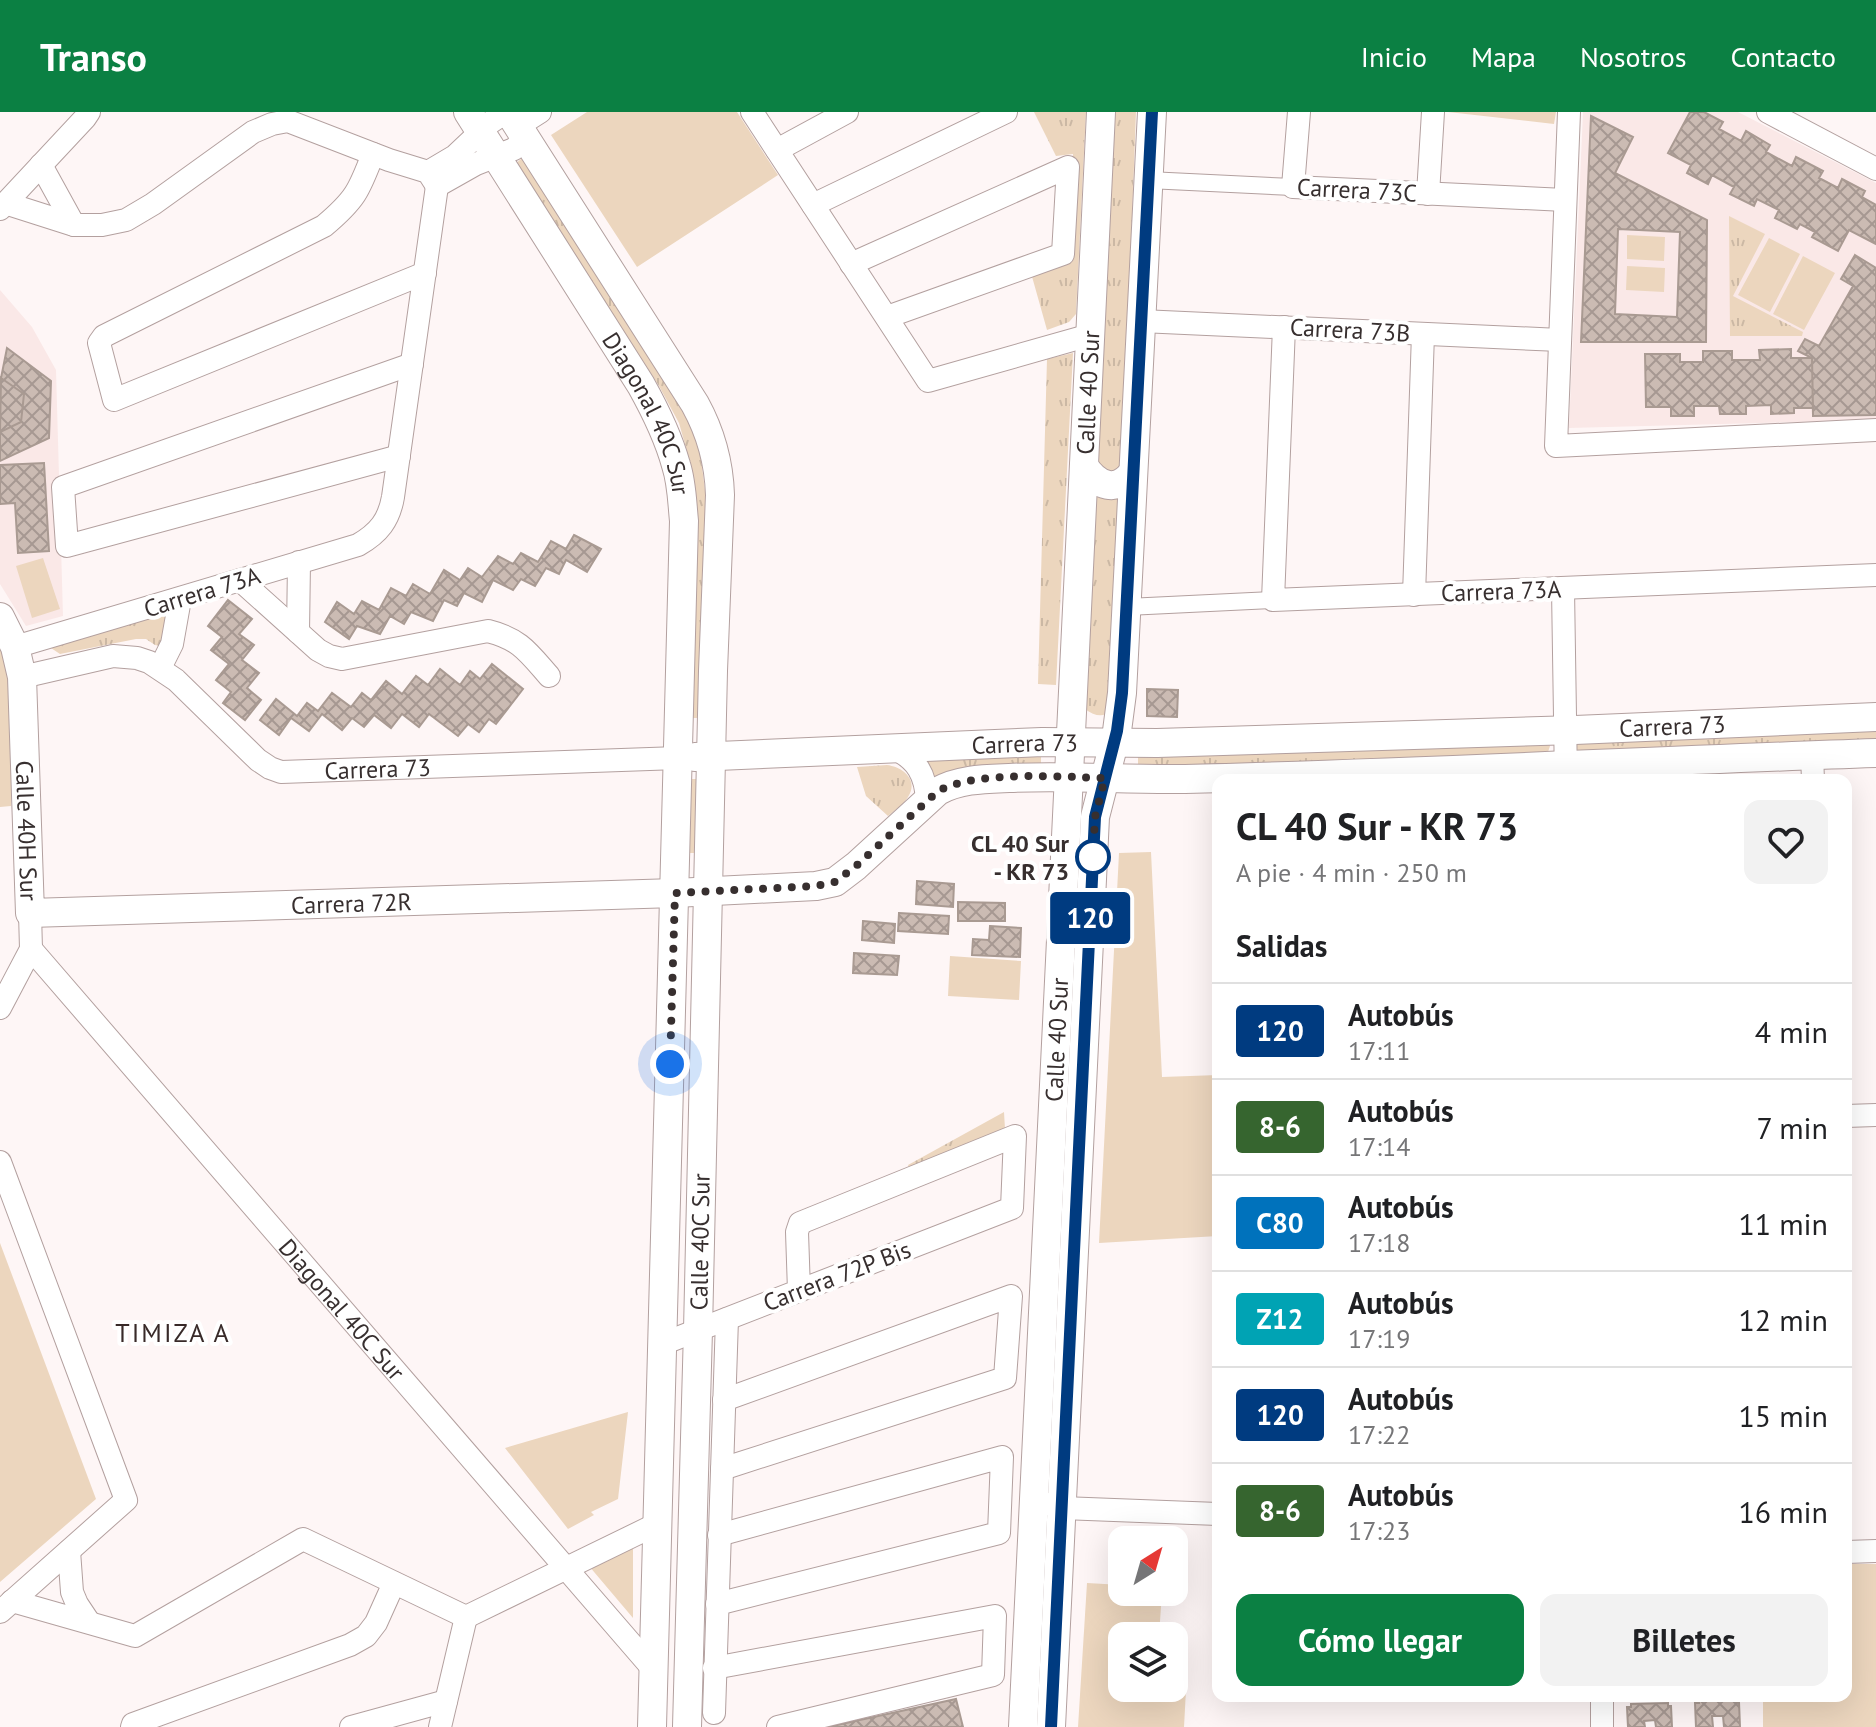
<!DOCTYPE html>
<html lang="es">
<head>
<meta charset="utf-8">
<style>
	:root { --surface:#fff; --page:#f2f2f2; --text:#202124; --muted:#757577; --line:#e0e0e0; --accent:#0b8043 }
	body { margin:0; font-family:"PT Sans",sans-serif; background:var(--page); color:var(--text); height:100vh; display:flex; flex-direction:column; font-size:30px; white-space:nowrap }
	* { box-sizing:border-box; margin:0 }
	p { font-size:26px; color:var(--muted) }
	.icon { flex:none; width:44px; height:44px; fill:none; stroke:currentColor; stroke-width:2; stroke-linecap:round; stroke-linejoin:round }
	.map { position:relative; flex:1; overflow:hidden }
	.sheet { position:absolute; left:1212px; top:662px; width:640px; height:928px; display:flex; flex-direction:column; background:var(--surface); border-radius:16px; box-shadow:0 8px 32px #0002 }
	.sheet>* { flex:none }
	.badge { padding:0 16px; border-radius:6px; font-size:28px; line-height:52px }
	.needle { width:52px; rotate:37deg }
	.tools { position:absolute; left:1108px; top:1414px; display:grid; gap:16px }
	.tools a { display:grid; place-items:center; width:80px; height:80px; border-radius:16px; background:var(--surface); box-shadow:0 8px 32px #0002; font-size:40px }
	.you { position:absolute; width:40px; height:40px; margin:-20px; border:6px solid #fff; border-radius:50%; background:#1a73e8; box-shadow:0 0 0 12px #1a73e833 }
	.map>.badge { position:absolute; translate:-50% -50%; box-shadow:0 0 0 4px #fff }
	h2 { padding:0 24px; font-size:30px; line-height:72px }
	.round { display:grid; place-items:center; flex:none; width:84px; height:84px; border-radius:16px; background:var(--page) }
	.head { display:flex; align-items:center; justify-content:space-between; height:136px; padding:0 24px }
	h1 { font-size:38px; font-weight:800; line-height:60px }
	.button { display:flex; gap:16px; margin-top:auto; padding:16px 24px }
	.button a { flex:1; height:92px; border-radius:16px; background:var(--accent); color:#fff; font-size:32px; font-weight:800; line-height:92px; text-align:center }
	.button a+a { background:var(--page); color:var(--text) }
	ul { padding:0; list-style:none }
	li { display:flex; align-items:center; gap:24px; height:96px; padding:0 24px; border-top:2px solid var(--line) }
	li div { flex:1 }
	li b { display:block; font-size:30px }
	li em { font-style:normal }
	li .badge { min-width:88px; font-weight:700; text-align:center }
	header { display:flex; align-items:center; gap:48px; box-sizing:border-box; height:112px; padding:0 40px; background:var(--accent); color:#fff }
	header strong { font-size:38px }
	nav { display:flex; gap:44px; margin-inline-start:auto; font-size:28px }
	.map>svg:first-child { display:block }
	.built { fill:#fae8e7 }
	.grass { fill:url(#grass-tufts) }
	.green { fill:#ecd6be }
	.building { fill:url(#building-cross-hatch); stroke:#a99a92; stroke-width:2; fill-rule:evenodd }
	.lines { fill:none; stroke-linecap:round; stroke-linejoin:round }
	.pedestrian-casing { stroke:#b3a09f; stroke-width:18 }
	.minor-casing { stroke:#b3a09f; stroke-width:24 }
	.tertiary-casing { stroke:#b3a09f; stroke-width:30 }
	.pedestrian { stroke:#fff; stroke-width:16 }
	.minor { stroke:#fff; stroke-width:22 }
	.tertiary { stroke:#fff; stroke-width:28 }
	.line-casing { stroke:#fff; stroke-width:18 }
	.line { stroke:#003b80; stroke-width:12 }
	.walk { stroke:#372f2f; stroke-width:8; stroke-dasharray:0 14.4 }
	.stop-dot { fill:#fff; stroke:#003b80; stroke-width:4 }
	.labels { text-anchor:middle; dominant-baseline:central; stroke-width:8; stroke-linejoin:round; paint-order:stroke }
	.street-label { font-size:24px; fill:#372f2f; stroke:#fff }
	.stop-label { font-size:24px; font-weight:bold; fill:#372f2f; stroke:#fff; text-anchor:end }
	.neighbourhood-label { font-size:26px; letter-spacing:2px; fill:#382a29; stroke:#fff }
</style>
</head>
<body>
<header>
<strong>Transo</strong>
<nav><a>Inicio</a><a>Mapa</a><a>Nosotros</a><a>Contacto</a></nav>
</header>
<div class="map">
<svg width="1876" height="1615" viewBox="0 0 1876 1615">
	<defs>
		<pattern id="grass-tufts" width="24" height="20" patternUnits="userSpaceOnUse" patternTransform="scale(2)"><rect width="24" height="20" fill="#ecd6be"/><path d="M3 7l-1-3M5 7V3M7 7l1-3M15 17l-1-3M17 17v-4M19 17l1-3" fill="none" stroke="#cbb8a4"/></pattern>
		<pattern id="building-cross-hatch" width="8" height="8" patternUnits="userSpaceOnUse" patternTransform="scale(2)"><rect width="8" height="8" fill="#cbbbb3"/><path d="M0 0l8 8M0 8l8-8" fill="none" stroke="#a69892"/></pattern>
	</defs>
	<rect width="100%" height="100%" fill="#fef6f6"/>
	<path class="built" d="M1583,0H1738L1876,71V308L1569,316Z
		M0,178L32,215L56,258L63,504L26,514L0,472Z"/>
	<path class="grass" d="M1034,0H1086L1076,202L1069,210L1047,218L1031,161L1066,147L1073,42L1056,44Z
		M1109,0H1136L1123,348L1120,357L1111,361L1096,352Z
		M526,43L689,307L701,346L706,387L707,426L701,606H690L695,390L690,350L679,311L659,274L516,51Z
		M1729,104L1765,122L1733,184L1803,220L1802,224H1730Z
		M1073,241L1056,573L1038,572L1047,247Z
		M1090,375L1125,379L1112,599C1102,606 1095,604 1085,597Z
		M163,502L168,503L170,506L160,534L155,533L146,527H136L65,541L60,542L51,536Z
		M1876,613V629L1578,640C1575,636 1577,632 1580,628Z
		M1549,631L1550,634L1548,640L1541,642L1138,656V640Z
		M1041,638V658L930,665L923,648Z
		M887,653C903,655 919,668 908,685C904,692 895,698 888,704L866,684L857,655Z
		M687,667H703L701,741H686Z
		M1004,1000L1005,1017L910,1058L908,1053Z"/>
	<path class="green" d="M587,0H737L778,63L637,155L551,23Z
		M1448,0H1556L1554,12Z
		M1627,123L1665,125L1664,149L1627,147Z
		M1769,126L1800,142L1770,200L1738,183Z
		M1803,144L1835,161L1804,218L1773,202Z
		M1627,154L1665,156L1664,180L1626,178Z
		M43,446L60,497L32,506L16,454Z
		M0,531L12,577L11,694L0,695Z
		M1151,740L1162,965L1218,963V1124L1099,1131L1119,741Z
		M950,844L1021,849L1019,888L948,884Z
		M0,1131L96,1387L0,1470Z
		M628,1300L618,1387L591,1400L594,1403L568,1417L505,1336Z
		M633,1428V1506L589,1454Z
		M1846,1452H1876V1615H1763V1584H1846Z
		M1087,1471L1122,1473V1480H1162L1159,1524H1122V1576H1174V1540L1188,1541L1184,1615H1078Z"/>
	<path class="building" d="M1690,0H1704L1723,10L1719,17L1741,29L1746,19L1770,33L1766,40L1792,54L1796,45L1823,59L1819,66L1838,76L1842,67L1865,79L1862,85L1876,93V132L1849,118L1838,139L1812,125L1815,120L1800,112L1797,117L1775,106L1779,98L1757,87L1754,94L1730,82L1734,75L1712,63L1708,72L1687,61L1691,53L1668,41Z
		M1591,4L1633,25L1615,61L1707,108L1706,230H1581ZM1618,117L1680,120L1677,205L1615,202Z
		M1855,143L1876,156V303L1813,304L1812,246L1798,239L1805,227L1819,234L1853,174L1841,167Z
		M7,236L51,269L49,326L0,349V320L21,310L24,282L1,266Z
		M1791,237V246H1812L1813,296H1794V301L1771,302V293L1746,294V302H1720L1719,294H1694V304H1671V295H1646L1645,242H1680V250H1703V239H1732V248H1760L1759,238Z
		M1,266L24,282L21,310L0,320Z
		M44,351L49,439L18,441L15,391L0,392V353Z
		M574,423L601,437L587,460L566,448L559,462L546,456L535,474L521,467L513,478L493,468L482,490L464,481L457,494L444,488L433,509L411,500L404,512L390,504L380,522L357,514L349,527L325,510L337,490L354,502L362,489L379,498L391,476L406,484L413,472L430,482L444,458L460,468L468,456L482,465L498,444L513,452L521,441L538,450L551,429L566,437Z
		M228,488L252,507L239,522L254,533L242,548L259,561L247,576L261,588L245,608L223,591L231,580L216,568L229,552L211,538L222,525L208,514Z
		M492,552L523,577L496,612L489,607L479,620L468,612L458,624L429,602L419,615L402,602L391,616L374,603L364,615L352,606L342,618L322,602L309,619L291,606L279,623L260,608L276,587L297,604L307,591L318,599L332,581L351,595L362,581L371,588L386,569L402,582L416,564L428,573L440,557L460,573L470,559L480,567Z
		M1147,577L1178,578L1177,605L1147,604Z
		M917,769L954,772L953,795L916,792Z
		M958,790L1005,791V809H958Z
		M899,801L949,804L948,822L898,819Z
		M863,809L895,812L894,831L862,828Z
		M990,814L1021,816L1020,845L972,843L973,827L989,828Z
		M854,841L899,844L897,863L853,861Z
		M1736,1586V1590H1739L1740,1615H1724L1723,1604H1712L1713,1615H1696L1695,1591H1699V1587Z
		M956,1587L963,1615H828Z
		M1668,1591V1594H1671L1672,1615H1656L1655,1608L1644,1609L1645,1615H1628L1627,1595H1631V1592Z"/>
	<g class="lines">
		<g class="pedestrian-casing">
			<path id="pedestrian" d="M1148,68L1293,75
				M1127,495L1273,488"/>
		</g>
		<g class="minor-casing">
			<g id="minor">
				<path d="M752,0L928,269L1090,223"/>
				<path d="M1299,0L1293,75L1565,88"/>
				<path d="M1569,0L1556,334L1876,318"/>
				<path d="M1768,0L1876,57"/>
				<path d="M518,14L540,0"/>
				<path d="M777,38L847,0"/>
				<path d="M373,42C359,79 355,88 324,114L104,224L99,231L114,288L425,161"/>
				<path d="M41,53L74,113"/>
				<path d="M428,60L455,44L491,10L497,6L511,2"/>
				<path d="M437,74L476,52L514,37L526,25"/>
				<path d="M1428,82L1433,0"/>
				<path d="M5,91L74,113H102L126,108L153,92L253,20L272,12L288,9L389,48L428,60L437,74"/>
				<path d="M813,93L1006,0"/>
				<path d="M0,97L85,6L89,0"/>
				<path d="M851,152L1068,55L1063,142L887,205"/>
				<path d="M1141,209L1560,228"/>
				<path d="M1284,215L1273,488L1876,463"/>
				<path d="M399,344L67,434L63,375L412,252"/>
				<path d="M240,468L318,538L329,544L342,547L488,519C520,527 528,540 549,564"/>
				<path d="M1563,477L1566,668"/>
				<path d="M1414,483L1423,222"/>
				<path d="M298,520L299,450"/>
				<path d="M15,535L358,433C379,421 389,408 393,385L437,74"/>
				<path d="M160,556L172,532L180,487"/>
				<path id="s1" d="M22,565L113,544L137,546L149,550L176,568L258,648L270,656L281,660L678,646"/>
				<path d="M893,636C917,647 926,663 927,689"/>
				<path d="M1812,643L1813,668"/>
				<path id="s2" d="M31,837L653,1557"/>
				<path d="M0,896L31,837L30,801"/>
				<path d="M1846,1004L1876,1003"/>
				<path d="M0,1050L126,1388L0,1500"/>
				<path d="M662,1232L1012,1096L1015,1024L800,1111L797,1120L799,1179"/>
				<path d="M722,1357L1005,1266L1011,1184L724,1288"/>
				<path d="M1048,1392L1062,1396L1218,1402"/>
				<path d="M69,1439L72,1480L77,1492L89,1510"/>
				<path d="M1846,1440L1876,1439"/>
				<path d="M12,1489L135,1524L303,1427L466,1505"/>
				<path d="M717,1492L999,1421L1002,1345L719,1423"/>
				<path d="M466,1505L657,1412"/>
				<path d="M714,1556L995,1504L993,1563L778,1615"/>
				<path d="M714,1601L727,1207"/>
				<path d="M132,1615L133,1612L350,1533L366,1524L376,1511L394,1471"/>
				<path d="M351,1615L446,1589"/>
				<path d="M440,1615L466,1505"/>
				<path d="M1602,1615V1584"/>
			</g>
		</g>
		<g class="tertiary-casing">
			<g id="tertiary">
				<path id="s3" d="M468,0L641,273C655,298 668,324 676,353C682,371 682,390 684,409L652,1615"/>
				<path d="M509,0L695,292C711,321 719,350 720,383L713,559L698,1218L687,1615"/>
				<path d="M1084,354C1097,374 1117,382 1133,360"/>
				<path id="s4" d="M0,505L15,535L22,565L30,801L675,781L816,774L835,770L856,754L938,679C960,667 984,667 1009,666C1067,663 1126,668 1185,667C1415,661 1646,649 1876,641"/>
				<path id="s5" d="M695,645L1042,630L1157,631L1575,618L1876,605"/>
				<path id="s6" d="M1023,1615L1101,0"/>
				<path d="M1051,1615L1095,705L1117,619L1122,581L1152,0"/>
			</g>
		</g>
		<use href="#pedestrian" class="pedestrian"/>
		<use href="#minor" class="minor"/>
		<use href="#tertiary" class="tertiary"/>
	</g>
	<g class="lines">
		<g class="line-casing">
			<path id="line" d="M1051,1615L1095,705L1117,619L1122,581L1152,0"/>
		</g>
		<use href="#line" class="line"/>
		<path class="walk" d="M670,952L675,781L816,774L835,770L856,754L938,679C977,658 1060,665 1105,666L1095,705L1093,745"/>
	</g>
	<circle class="stop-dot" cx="1093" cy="745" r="16"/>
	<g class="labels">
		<g class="street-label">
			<text transform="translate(1357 78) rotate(3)">Carrera 73C</text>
			<text transform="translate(1350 218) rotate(3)">Carrera 73B</text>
			<text stroke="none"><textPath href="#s6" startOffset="1336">Calle 40 Sur</textPath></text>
			<text stroke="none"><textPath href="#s3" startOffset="352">Diagonal 40C Sur</textPath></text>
			<text transform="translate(1501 479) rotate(-2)">Carrera 73A</text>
			<text transform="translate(202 480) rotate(-17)">Carrera 73A</text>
			<text stroke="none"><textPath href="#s5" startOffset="978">Carrera 73</textPath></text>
			<text stroke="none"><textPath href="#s5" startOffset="330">Carrera 73</textPath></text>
			<text stroke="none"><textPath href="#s1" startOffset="400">Carrera 73</textPath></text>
			<text stroke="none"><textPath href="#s4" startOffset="218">Calle 40H Sur</textPath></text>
			<text stroke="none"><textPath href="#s4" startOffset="622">Carrera 72R</textPath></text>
			<text stroke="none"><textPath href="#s6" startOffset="688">Calle 40 Sur</textPath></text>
			<text transform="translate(700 1130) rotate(-89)">Calle 40C Sur</text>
			<text transform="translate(837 1164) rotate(-21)">Carrera 72P Bis</text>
			<text stroke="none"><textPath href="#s2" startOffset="476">Diagonal 40C Sur</textPath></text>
		</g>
		<g class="stop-label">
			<text x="1069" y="731">CL 40 Sur<tspan x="1069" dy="28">- KR 73</tspan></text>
		</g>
		<g class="neighbourhood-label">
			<text x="173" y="1220">TIMIZA A</text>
		</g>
	</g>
</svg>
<div class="tools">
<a><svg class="needle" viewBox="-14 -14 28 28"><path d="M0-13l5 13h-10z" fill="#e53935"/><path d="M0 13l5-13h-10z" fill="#757577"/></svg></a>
<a><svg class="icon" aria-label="layers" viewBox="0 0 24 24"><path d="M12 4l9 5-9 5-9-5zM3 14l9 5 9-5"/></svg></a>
</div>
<div class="you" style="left:670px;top:952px"></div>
<b class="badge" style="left:1090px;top:806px;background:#003b80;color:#fff">120</b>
<section class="sheet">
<div class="head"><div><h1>CL 40 Sur - KR 73</h1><p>A pie · 4 min · 250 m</p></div><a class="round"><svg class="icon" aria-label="heart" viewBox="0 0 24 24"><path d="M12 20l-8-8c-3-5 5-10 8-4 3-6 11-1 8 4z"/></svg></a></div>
<h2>Salidas</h2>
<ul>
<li><span class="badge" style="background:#003b80;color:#fff">120</span><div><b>Autobús</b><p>17:11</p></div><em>4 min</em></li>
<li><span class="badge" style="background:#36652f;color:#fff">8-6</span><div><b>Autobús</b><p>17:14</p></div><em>7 min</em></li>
<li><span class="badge" style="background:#0072bc;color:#fff">C80</span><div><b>Autobús</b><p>17:18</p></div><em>11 min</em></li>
<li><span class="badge" style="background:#00a3b4;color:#fff">Z12</span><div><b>Autobús</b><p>17:19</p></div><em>12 min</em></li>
<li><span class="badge" style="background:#003b80;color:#fff">120</span><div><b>Autobús</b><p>17:22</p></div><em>15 min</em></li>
<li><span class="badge" style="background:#36652f;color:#fff">8-6</span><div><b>Autobús</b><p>17:23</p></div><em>16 min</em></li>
</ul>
<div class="button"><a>Cómo llegar</a><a>Billetes</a></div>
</section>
</div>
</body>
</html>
